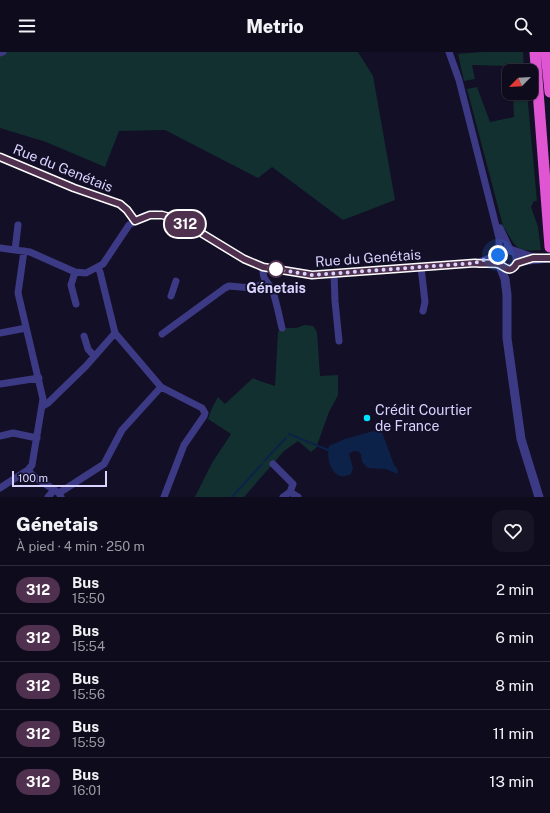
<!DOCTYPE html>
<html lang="fr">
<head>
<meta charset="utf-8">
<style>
	:root { --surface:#0e0b1c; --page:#171425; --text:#f1f3f6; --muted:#9b9ba3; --line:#2e2b3b }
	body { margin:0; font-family:"Public Sans",sans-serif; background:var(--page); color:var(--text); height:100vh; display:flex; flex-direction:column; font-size:15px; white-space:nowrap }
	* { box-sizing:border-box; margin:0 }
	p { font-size:13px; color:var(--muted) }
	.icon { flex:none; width:22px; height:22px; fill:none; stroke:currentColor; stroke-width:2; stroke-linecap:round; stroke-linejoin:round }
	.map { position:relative; height:445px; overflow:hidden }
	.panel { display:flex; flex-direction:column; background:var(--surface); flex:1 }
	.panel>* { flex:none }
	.badge { padding:0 8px; border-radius:13px; font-size:14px; line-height:26px }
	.needle { width:26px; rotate:246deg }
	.fabs { position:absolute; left:502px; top:12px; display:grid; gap:8px }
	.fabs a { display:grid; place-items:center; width:36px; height:36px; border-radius:8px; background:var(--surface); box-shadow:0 1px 3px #0004,0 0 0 1px var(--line); font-size:20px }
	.scale { position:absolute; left:12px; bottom:10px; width:95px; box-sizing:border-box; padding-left:4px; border:2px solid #d9d4ff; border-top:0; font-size:11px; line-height:14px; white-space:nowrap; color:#d9d4ff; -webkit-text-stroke:3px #130f26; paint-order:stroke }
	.you { position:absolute; width:20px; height:20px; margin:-10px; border:3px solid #fff; border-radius:50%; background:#1a73e8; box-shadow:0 0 0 6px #1a73e833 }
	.map>.badge { position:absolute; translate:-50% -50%; box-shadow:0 0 0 2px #fff }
	.round { display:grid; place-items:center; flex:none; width:42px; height:42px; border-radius:12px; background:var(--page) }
	.summary { display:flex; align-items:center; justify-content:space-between; height:68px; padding:0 16px }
	h1 { font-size:19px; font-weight:800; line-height:30px }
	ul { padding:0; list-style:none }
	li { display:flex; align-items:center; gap:12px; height:48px; padding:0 16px; border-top:1px solid var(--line) }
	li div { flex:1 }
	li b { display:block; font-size:15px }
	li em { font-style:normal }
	li .badge { min-width:44px; font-weight:700; text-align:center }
	header { display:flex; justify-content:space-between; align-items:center; height:52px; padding:0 16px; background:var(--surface); font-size:18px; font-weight:800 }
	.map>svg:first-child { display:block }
	.green { fill:#12302f }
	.water { fill:#0c2248 }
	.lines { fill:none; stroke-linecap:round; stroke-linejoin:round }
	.stream { stroke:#0c2248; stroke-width:2 }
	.minor { stroke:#3d3a85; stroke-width:7 }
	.tertiary { stroke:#3d3a85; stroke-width:9 }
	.trunk { stroke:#e055d1; stroke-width:11 }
	.line-casing { stroke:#fff; stroke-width:9 }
	.line { stroke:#4f304e; stroke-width:6 }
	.walk { stroke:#d9d4ff; stroke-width:4; stroke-dasharray:0 7.2 }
	.stop-dot { fill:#fff; stroke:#4f304e; stroke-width:2 }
	.poi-dot { fill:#00e5ff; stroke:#130f26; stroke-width:1.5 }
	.labels { text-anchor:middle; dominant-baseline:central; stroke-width:3.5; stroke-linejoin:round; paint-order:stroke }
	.street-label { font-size:14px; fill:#d9d4ff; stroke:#130f26 }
	.stop-label { font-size:14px; font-weight:bold; fill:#d9d4ff; stroke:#130f26 }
	.poi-label { font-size:14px; fill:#d9d4ff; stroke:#130f26; text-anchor:start }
</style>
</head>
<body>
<header><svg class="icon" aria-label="menu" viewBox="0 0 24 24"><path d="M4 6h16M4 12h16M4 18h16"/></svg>Metrio<svg class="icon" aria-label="search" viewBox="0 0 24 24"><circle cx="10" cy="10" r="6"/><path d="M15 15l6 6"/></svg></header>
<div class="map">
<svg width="550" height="445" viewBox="0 0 550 445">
	<rect width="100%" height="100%" fill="#130f26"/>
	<path class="green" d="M0,0H358L373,24L395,148L343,168L272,115L258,126L165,78L119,79L105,115L46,90L0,76Z
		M482,0H523L524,19H511V14L472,13L475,27L464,29L458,2Z
		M477,35L490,70L514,65L513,41H527L537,149H534L531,155L538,175L541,198C513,200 517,195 503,174L467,37Z
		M305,273L313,274L317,280L320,324L338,323V343L329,360L316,396L311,400L298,389L284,399L244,445H195L212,411L231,382L208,367L212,356L218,345L225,352L253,326L257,328L275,334L278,280L282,276H296Z"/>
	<path class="water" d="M373,379L382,380L394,413L397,416L398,422L386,417L368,416L362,410L361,402C357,398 354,398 349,402L353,416L351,422C334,432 325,408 329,394L345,387Z"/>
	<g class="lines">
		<path class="stream" d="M289,382L328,398
			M264,409L286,386
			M232,445L262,412"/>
		<path class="minor" d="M449,0L459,28L495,170L499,186V201
			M0,1L3,0
			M0,105L74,136L120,152L127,158L135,169
			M500,176L510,197
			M0,196L30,200L75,220L86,221L103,212L129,173L144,164L155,162L169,165L181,170L245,207L263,215L312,223L475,211L499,213
			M15,198L18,173
			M479,210L498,203
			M263,215C262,230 269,229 273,240C277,252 279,264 282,276
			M421,215L425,250L423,259
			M98,216L100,220L115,281L161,335L202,356L205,361L204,364L184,393L164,445
			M75,220L71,233L76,252
			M334,222L335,249L339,289
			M171,244L176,229
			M0,281L26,276
			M162,282L225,236L229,234L252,236L266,231
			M84,284L88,297L94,304
			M0,332L39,326
			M43,354L48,351L86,314L115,281
			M0,384L13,381L37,386
			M273,412L293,432L290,440
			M28,418L33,424L59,441L61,445
			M0,436L28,418L32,413L43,347L18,241L24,199
			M59,441L104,412L122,378L161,335
			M48,445L54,438
			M283,445L290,440L298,445"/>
		<path class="tertiary" d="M516,201L517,204V211L512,216L506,217L499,213C496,205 499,198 507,197L533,206
			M528,208L550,206
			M500,214L505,227L507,243V286L521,387L539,445"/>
		<path class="trunk" d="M535,0L550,195
			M546,0L550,40"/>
	</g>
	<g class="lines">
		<g class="line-casing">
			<path id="line" d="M0,105L74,136L120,152L127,158L135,169L150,163H162L169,165L198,179L244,207L263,215L312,223L475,211C481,212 493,211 498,212C506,215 510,223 517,211L533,206H550"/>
		</g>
		<use href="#line" class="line"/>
		<path class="walk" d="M276,217L269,216L312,223L326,222L475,211L498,203"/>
	</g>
	<circle class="stop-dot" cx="276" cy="217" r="8"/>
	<circle class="poi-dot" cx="367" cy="366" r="4"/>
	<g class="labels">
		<g class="street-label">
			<text transform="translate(63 116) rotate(22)">Rue du Genétais</text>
			<text transform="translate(368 206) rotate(-4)">Rue du Genétais</text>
		</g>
		<g class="stop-label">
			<text x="276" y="236">Génetais</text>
		</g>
		<g class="poi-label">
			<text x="375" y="358">Crédit Courtier<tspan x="375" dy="16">de France</tspan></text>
		</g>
	</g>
</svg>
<div class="fabs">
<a><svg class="needle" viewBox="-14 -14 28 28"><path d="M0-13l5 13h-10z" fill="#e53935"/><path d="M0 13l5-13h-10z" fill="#9b9ba3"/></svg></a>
</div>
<div class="scale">100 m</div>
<div class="you" style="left:498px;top:203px"></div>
<b class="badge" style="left:185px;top:172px;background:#4f304e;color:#fff">312</b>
</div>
<section class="panel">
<div class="summary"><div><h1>Génetais</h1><p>À pied · 4 min · 250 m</p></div><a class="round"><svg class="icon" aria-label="heart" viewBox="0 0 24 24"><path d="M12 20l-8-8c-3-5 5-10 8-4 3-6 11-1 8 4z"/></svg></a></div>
<ul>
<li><span class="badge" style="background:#4f304e;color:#fff">312</span><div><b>Bus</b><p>15:50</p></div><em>2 min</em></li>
<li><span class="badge" style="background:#4f304e;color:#fff">312</span><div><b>Bus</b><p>15:54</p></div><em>6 min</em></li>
<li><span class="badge" style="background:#4f304e;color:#fff">312</span><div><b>Bus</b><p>15:56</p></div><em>8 min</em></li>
<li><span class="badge" style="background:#4f304e;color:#fff">312</span><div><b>Bus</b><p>15:59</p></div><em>11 min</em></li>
<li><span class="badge" style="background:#4f304e;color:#fff">312</span><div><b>Bus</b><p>16:01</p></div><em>13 min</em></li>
</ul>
</section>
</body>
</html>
